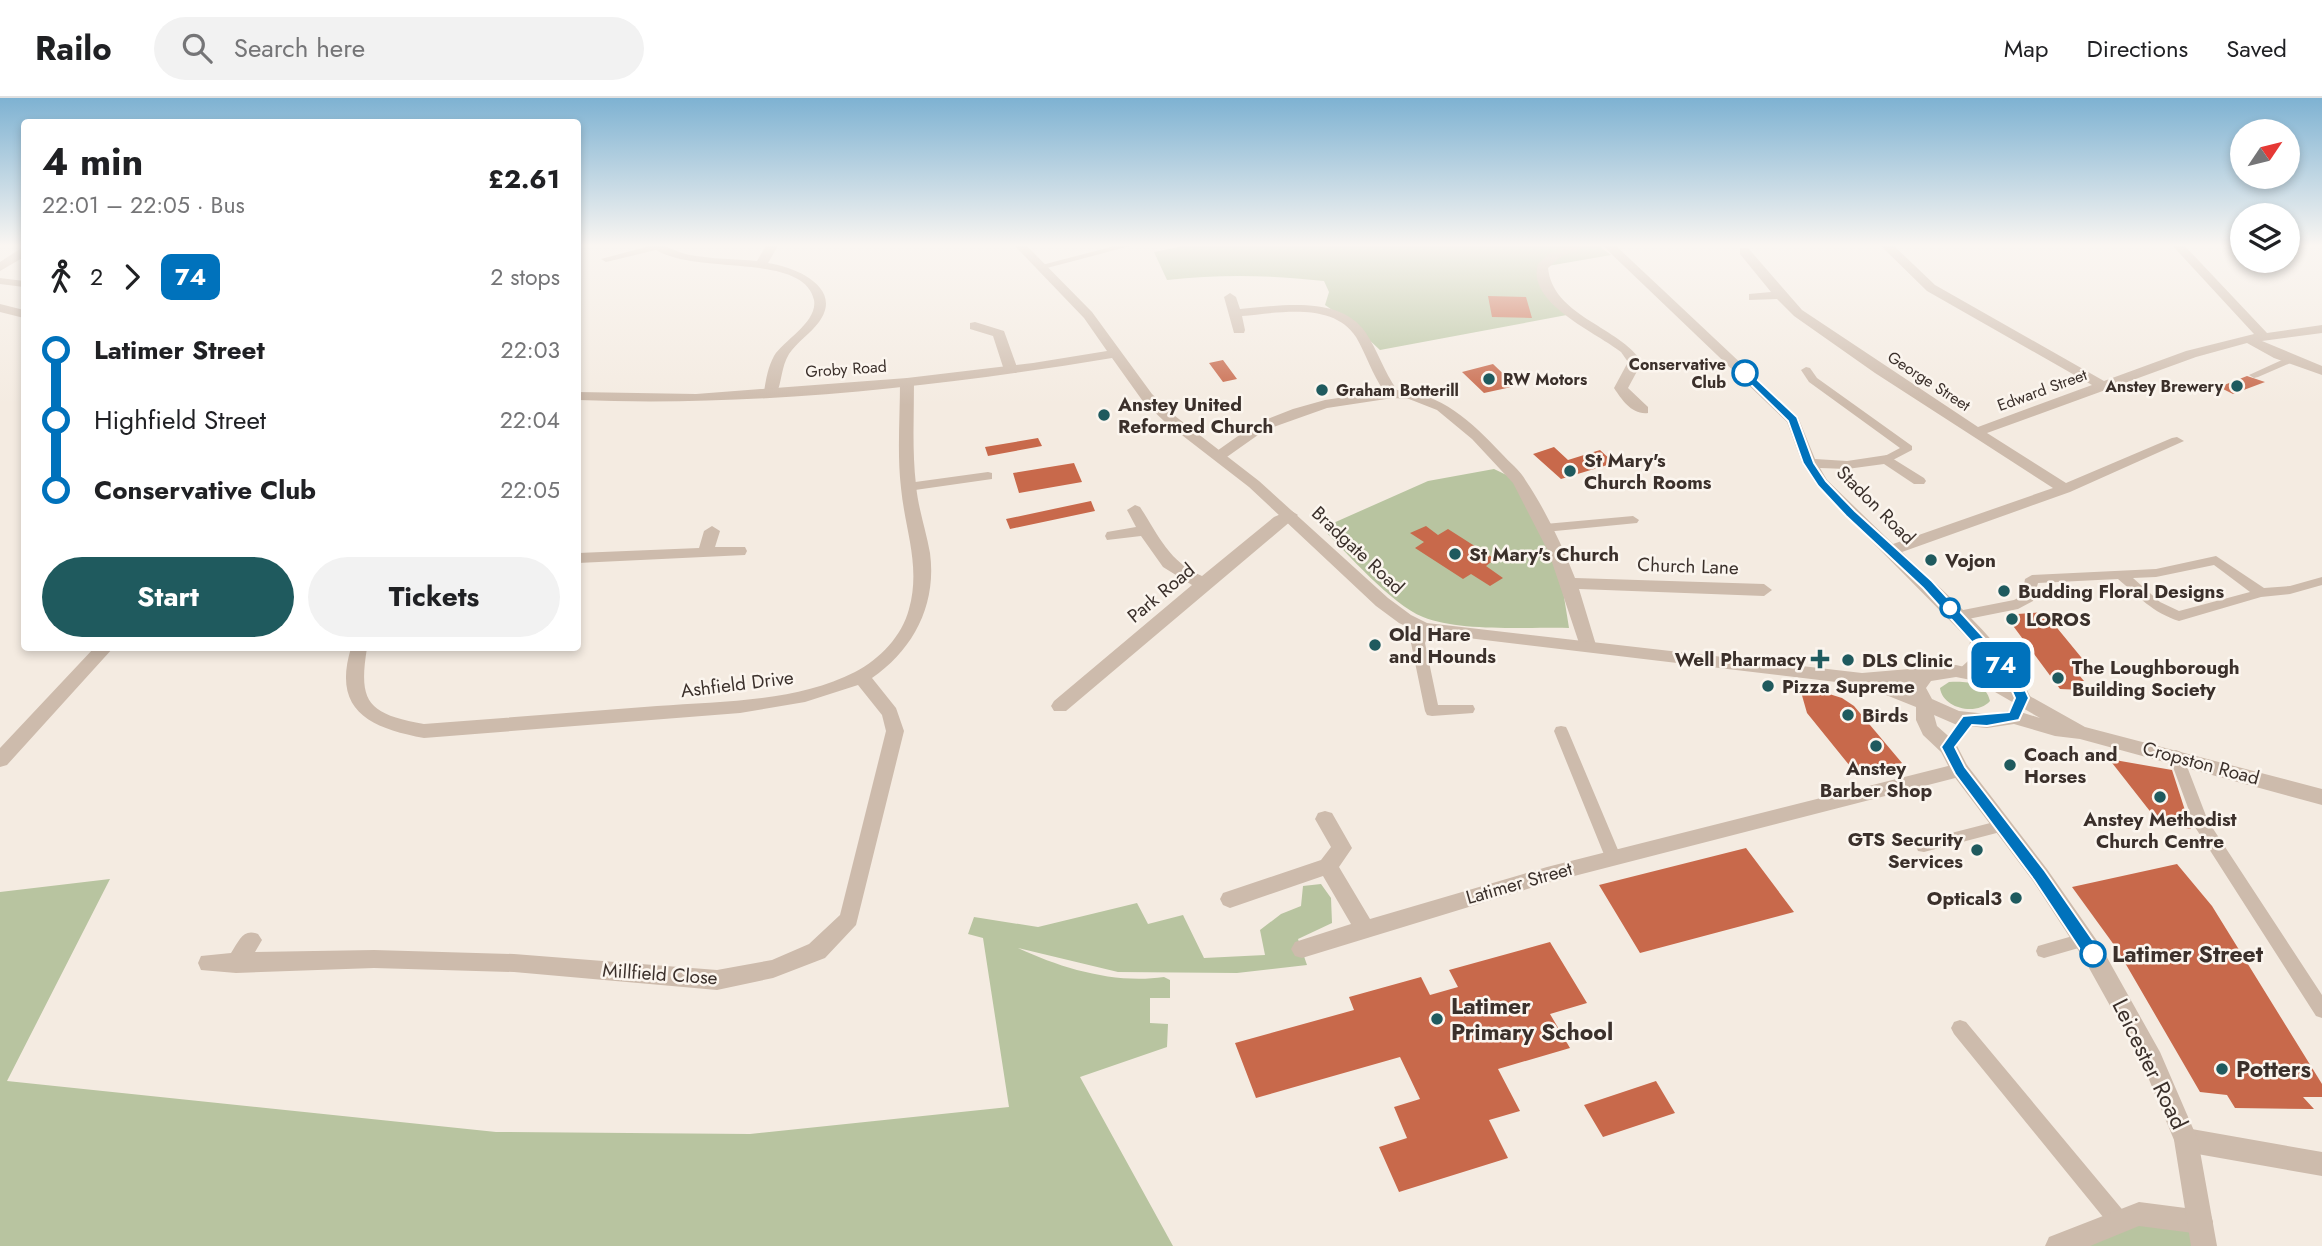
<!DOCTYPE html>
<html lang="en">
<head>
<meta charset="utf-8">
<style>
	:root { --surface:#fff; --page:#f2f2f2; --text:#202124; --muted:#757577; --line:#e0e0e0; --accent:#1f5a5e }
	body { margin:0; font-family:Jost,sans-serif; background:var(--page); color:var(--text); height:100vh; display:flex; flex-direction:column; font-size:26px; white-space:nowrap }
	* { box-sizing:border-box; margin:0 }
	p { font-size:23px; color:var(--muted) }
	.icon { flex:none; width:38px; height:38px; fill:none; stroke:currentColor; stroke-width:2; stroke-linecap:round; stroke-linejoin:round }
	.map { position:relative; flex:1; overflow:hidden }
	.sheet { position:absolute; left:21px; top:21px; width:560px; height:532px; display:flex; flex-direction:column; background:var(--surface); border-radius:7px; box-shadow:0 4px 10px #0003 }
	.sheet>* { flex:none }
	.badge { padding:0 14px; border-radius:10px; font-size:24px; line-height:46px }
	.needle { width:46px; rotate:55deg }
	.tools { position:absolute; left:2230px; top:21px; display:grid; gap:14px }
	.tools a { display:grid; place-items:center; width:70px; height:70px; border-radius:50%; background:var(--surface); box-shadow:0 4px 10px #0003; font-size:35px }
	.map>.badge { position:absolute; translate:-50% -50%; box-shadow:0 0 0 4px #fff }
	.legs { display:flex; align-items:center; gap:10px; height:77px; padding:0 21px; font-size:23px }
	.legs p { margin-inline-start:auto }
	.summary { display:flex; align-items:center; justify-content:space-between; height:119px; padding:0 21px }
	h1 { font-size:38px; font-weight:700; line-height:52px }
	.action { display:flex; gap:14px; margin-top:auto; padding:14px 21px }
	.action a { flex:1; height:80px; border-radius:42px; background:var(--accent); color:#fff; font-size:28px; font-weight:700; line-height:80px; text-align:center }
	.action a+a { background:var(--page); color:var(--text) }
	ul { padding:0 21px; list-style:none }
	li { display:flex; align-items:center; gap:24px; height:70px; font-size:26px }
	li i { display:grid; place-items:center; width:10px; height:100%; margin:0 9px; background:currentColor }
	li i::after { content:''; width:18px; height:18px; margin:-9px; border:5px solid; border-radius:50%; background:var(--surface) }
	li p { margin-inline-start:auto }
	li:first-child i { background:linear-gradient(#0000 50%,currentColor 0) }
	li:last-child i { background:linear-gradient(currentColor 50%,#0000 0) }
	header { display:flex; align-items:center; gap:42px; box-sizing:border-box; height:98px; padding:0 35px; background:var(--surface); border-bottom:2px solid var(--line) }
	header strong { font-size:33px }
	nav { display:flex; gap:38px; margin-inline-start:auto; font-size:24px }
	.search { width:490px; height:63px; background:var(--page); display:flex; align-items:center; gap:18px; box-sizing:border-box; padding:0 24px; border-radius:38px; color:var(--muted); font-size:26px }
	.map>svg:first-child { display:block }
	.green { fill:#b8c4a0 }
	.building { fill:#c8694b }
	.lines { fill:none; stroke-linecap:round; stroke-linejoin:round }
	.service { fill:#cdbbac; fill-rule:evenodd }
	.minor { fill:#cdbbac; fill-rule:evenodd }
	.tertiary { fill:#cdbbac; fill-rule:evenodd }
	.line-1 { fill:#0072bc; stroke:#fff; stroke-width:2 }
	.stop-1-dot { fill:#fff; stroke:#0072bc; stroke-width:3.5 }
	.poi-dot { fill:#1f5a5e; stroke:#fbf5ee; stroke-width:2.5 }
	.labels { text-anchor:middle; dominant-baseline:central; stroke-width:5; stroke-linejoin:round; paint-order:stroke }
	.far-stop-label { font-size:16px; font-weight:bold; fill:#3b302b; stroke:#fbf5ee; text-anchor:end }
	.far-street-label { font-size:16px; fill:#3b302b; stroke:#fbf5ee }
	.far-poi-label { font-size:16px; font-weight:bold; fill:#3b302b; stroke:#fbf5ee; text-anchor:start }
	.poi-label { font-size:19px; font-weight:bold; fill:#3b302b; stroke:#fbf5ee; text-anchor:start }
	.street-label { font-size:19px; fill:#3b302b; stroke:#fbf5ee }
	.near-stop-label { font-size:23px; font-weight:bold; fill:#3b302b; stroke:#fbf5ee; text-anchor:start }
	.near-poi-label { font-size:23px; font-weight:bold; fill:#3b302b; stroke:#fbf5ee; text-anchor:start }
	.near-street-label { font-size:23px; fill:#3b302b; stroke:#fbf5ee }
</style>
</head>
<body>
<header>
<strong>Railo</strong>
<div class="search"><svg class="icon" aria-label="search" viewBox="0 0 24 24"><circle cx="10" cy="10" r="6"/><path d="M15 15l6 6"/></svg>Search here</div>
<nav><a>Map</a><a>Directions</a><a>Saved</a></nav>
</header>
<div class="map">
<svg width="2322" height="1148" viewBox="0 0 2322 1148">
	<rect width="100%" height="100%" fill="#f4ebe1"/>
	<path class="green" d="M1194,146H1597L1611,157L1542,169L1541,179L1572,216L1380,252L1351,225L1325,207L1329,194L1324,183C1271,177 1220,176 1167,182L1154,154Z
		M1494,371L1519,383L1557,455L1569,530C1529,529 1459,534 1423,519C1391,506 1348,456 1322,430L1428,383Z
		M1949,584C1966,583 1986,584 1990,603C1977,618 1943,611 1940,590Z
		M110,781L7,983L496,1034L750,1036L1009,1009L983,840L968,836L974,819L1038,829L1137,805L1148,826L1183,817L1204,860L1265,857L1260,832L1281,816L1301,808L1303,788L1321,786L1331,800L1332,825L1298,841L1307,867L1237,875L1118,874L1018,850C1063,871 1115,886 1164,879L1170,882V900H1150V925L1168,926L1167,949L1080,979L1173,1148H0V794Z
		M2139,1116L2201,1124L2204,1148H2060Z"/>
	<path class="building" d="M1488,198L1526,199L1532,220L1492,219Z
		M1223,262L1237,281L1223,284L1209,265Z
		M1493,266L1516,288L1484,295L1462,274Z
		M2247,278L2265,284L2233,296L2219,289Z
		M1038,340L1042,348L988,358L985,349Z
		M1554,349L1568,362L1600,352L1614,365L1561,381L1533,356Z
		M1074,365L1082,384L1019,395L1013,375Z
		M1091,403L1095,413L1010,431L1006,421Z
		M1426,428L1438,437L1448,431L1495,461L1486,468L1503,480L1490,488L1471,476L1463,481L1415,450L1424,444L1410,435Z
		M2044,514L2090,570L2074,571L2084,583H2076L2083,592L2060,591L2005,517Z
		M1801,594L1826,595L1842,600L1854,608L1902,665L1858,678L1807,615Z
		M2109,661L2172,672L2191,731L2160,726Z
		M1746,750L1794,814L1640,855L1599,787Z
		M2177,766L2212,808L2322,986V999H2303L2314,1011L2235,1010L2227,997L2200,994L2117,851L2072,789Z
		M1550,844L1587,905L1550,916L1570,950L1498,971L1520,1013L1489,1022L1508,1060L1399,1094L1379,1049L1407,1040L1394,1009L1420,1001L1400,959L1256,1000L1235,945L1354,912L1349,899L1421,879L1430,897L1458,889L1449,872Z
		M1656,983L1675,1015L1603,1039L1584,1007Z"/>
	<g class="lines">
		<path class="service" d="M657,146L662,149L660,151L606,164L601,161Z
			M1122,146H1138L1043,171L1038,168Z
			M0,180L24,183V189L0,186Z
			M2291,258L2295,259V263L2258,279L2254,280L2249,277Z
			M1806,269L1810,270L1817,280L1912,348V352L1891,363H1883V359L1900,350L1809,284L1801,272Z
			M988,374L992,375V381L908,393L902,389L908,385Z
			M1633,418L1639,422L1637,425L1545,434L1539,430L1545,426Z
			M2216,458L2264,490L2290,488L2322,479V487L2290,496L2261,499L2179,523C2153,515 2138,498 2118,481L2038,485L2033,503L2018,511L1958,523L1951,518L1958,513L2014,502L2022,498L2025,481L2032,477L2156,471ZM2214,467L2250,494L2179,513L2160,504L2133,480L2156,479Z
			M1424,525L1431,530L1425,545L1438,607H1473L1475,611L1473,615L1432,618L1427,617L1425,613L1411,545L1419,527Z
			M1561,628L1566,629L1568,633L1621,759L1619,764L1613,766L1607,764L1605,759L1554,633L1556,629Z
			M2176,652L2181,654L2183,658L2208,723L2322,897V920L2316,918L2195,729L2169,658L2171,654Z
			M2002,722L2008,724L2010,728L2008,732L1924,754L1918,753L1916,748L1918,743L1924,742Z
			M2083,835L2089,837L2091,842L2089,847L2044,860L2038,858L2036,853L2038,848Z
			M1960,922L1966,924L2126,1116L2129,1123L2126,1130L2119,1133L2112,1130L1954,936L1951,930L1954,924Z"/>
		<path class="minor" d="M648,146C664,145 675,154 690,157C712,161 735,161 757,163L767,146H779L768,165C796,169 844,190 819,224C810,236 797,244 789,256C781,269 782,284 776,297L771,298L764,294C766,281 768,269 774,258C784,242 818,224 814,202C803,151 684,181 648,146Z
			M1574,146H1590L1559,160L1548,170C1553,217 1614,227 1640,261L1642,264L1628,290L1648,309V315C1632,317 1622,302 1614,290L1628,264L1621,254C1596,234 1526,205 1538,166L1551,154Z
			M1601,146H1614L1798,319L1815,361L1847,363L1887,357L1924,380L1926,383L1924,386H1914L1884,366L1847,371L1820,370L1827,382L1893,446L2053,390L1875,275L1794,218L1777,201L1749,202V196L1771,194L1740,156V150H1748L1802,212L1978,329L2092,287L1927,193L1879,146H1892L1935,187L2104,283L2186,253L2254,236L2171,146H2183L2267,235L2322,227V235L2262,243L2322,268V277L2274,260L2247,245L2196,259L1987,335L2066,385L2172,340L2177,339L2184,343L2070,394L1902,454C1944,494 2007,547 2031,600L2028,605H2016L2007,585L1985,561C1984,573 1971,582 1959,578L1956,574L1968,563L1970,543L1817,388L1802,365L1787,324Z
			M20,151H24V159L0,173V164Z
			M1230,195L1236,199L1240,211C1279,208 1340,196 1366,235C1378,253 1384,274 1397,292C1441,295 1472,324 1501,355C1509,364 1520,372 1526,383C1546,413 1562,447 1575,480L1764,486L1772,492L1764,498L1579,491L1596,547L1587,553L1581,551L1549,455L1513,385L1472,341L1437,312L1409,301L1393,300L1327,310L1265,332L1224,361H1214L1212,358L1214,355L1255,326L1293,311L1325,302L1384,293C1372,276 1366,256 1356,239C1333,203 1277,215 1242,218L1245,232L1244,235H1234L1224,199Z
			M975,224L1004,233L1018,272L1016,275H1006L1004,272L993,238L970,231V225Z
			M907,280L914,284C914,318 912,353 916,387C918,410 926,432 930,455C937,507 913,552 872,580L896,610L904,633L856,827L825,860L773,880L717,892L514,874L374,870L236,875L201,872L198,865L201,858L231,855C239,843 243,830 258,836L262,842L255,854L374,852L514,856L717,872L772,862L809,846L840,817L886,633L882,617L858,587L805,604L740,615L424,640C369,630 332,612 351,550H367C358,605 368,616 424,626C502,620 580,614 657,608C722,603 797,604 855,574C880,561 902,538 909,511C921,468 905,432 901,390C897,355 900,319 900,284Z
			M1135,407L1140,409C1159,438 1169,464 1202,478L1274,419L1290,412L1298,417L1066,613H1054L1051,608L1054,603L1192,487L1163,469L1141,438L1107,442L1105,438L1107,434L1136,429L1127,412Z
			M712,428L720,433L715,449H745L747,453L745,457L578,465V455L699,450L704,433Z
			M94,550H113L7,667L0,669V650Z
			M1960,665L1967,667L1969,672L1967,677L1547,785L1302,860L1295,858L1291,851L1295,844L1351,826L1323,778L1230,810L1223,807L1220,801L1223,795L1321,762L1331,749L1315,721L1318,715L1325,713L1332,715L1352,750L1339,769L1370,821L1547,769Z
			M2186,1030L2322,1054V1078L2186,1054L2178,1050L2174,1042L2178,1034Z
			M2139,1104L2201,1112L2210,1115L2213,1124L2210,1133L2201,1136L2139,1128L2090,1148H2045L2049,1139Z"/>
		<path class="tertiary" d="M1013,146H1025L1092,214L1152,296L1175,318L1259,383L1388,500L1411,517L1427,525L1862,575L1956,567L1987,574L2085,629L2322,691V707L2080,641L2055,638L2014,626L1987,630L1957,627L1934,617L1937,628L1955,644L1967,667L2047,771L2100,847L2160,954L2198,1042L2217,1148H2191L2174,1042L2143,967L2084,861L2033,783L1953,677L1941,654L1923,637L1916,622V609L1861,587L1418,534L1399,525L1376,508L1249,389L1165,324L1142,302L1112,260C936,289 756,309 578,302V294L696,296L907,280L1033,265L1107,253L1084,220ZM1956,579L1976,583L2040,620L2014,612L1987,616L1959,613L1932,601L1926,590L1931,583ZM1912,584L1909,592L1892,585Z
			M0,206L24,212V220L0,214Z"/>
	</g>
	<linearGradient id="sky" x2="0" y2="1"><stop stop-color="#7eb2d2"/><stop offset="0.48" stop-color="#faf6f2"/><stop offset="1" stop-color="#faf6f2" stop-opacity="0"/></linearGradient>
	<rect width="2322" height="307" fill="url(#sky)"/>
	<path class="line-1" d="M1741,273H1748L1797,319L1814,365L1826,383L1855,413L1932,483L2019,578L2029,600L2019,622L1987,628L1972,627L1955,649L1965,669L2045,773L2099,851L2102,856L2099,862L2093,864L2087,862L2034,782L1955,676L1941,649L1963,618L2009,614L2015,600L2008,584L1923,490L1846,418L1818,388L1803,365L1788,323L1741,277Z"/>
	<g class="stop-1-dot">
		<circle cx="1745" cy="275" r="12"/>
		<circle cx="1950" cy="510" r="9"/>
		<circle cx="2093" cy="856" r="12"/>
	</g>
	<g class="poi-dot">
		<circle cx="1489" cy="281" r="7"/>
		<circle cx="2237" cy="288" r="7"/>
		<circle cx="1322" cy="292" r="7"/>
		<circle cx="1104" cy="317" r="7"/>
		<circle cx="1570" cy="373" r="7"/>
		<circle cx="1455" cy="456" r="7"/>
		<circle cx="1931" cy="462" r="7"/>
		<circle cx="2004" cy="493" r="7"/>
		<circle cx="2012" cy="521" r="7"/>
		<circle cx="1375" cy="547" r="7"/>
		<path d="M1816.5 550.5h7v7h7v7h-7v7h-7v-7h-7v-7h7z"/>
		<circle cx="1848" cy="562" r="7"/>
		<circle cx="2058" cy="580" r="7"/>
		<circle cx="1768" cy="588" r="7"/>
		<circle cx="1848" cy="617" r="7"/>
		<circle cx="1876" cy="648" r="7"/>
		<circle cx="2010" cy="667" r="7"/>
		<circle cx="2160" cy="699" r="7"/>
		<circle cx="1977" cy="752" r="7"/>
		<circle cx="2016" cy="800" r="7"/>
		<circle cx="1437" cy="921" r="7"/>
		<circle cx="2222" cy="971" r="7"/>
	</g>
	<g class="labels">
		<g class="far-stop-label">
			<text x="1726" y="266">Conservative<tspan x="1726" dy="18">Club</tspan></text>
		</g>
		<g class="far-street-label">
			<text transform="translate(846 271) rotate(-4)">Groby Road</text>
			<text transform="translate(1929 283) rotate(33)">George Street</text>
			<text transform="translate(2042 292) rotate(-20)">Edward Street</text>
		</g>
		<g class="far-poi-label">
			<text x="1503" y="281">RW Motors</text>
			<text x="2223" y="288" text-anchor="end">Anstey Brewery</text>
			<text x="1336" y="292">Graham Botterill</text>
		</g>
		<g class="poi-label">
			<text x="1118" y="306">Anstey United<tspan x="1118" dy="22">Reformed Church</tspan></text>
			<text x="1584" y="362">St Mary's<tspan x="1584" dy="22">Church Rooms</tspan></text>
			<text x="1469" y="456">St Mary's Church</text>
			<text x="1945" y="462">Vojon</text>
			<text x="2018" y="493">Budding Floral Designs</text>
			<text x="2026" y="521">LOROS</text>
			<text x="1389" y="536">Old Hare<tspan x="1389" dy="22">and Hounds</tspan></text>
			<text x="1806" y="561" text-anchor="end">Well Pharmacy</text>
			<text x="1862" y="562">DLS Clinic</text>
			<text x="2072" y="569">The Loughborough<tspan x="2072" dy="22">Building Society</tspan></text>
			<text x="1782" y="588">Pizza Supreme</text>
			<text x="1862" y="617">Birds</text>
			<text x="2024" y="656">Coach and<tspan x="2024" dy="22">Horses</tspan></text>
			<text x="1876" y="670" text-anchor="middle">Anstey<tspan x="1876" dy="22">Barber Shop</tspan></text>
			<text x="2160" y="721" text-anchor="middle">Anstey Methodist<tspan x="2160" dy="22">Church Centre</tspan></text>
			<text x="1963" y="741" text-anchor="end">GTS Security<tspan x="1963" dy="22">Services</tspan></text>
			<text x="2002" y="800" text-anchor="end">Optical3</text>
		</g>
		<g class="street-label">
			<text transform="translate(1876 407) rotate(45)">Stadon Road</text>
			<text transform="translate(1358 452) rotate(43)">Bradgate Road</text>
			<text transform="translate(1688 468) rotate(2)">Church Lane</text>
			<text transform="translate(1161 495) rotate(-40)">Park Road</text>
			<text transform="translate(737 586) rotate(-7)">Ashfield Drive</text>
			<text transform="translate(2201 665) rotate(15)">Cropston Road</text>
			<text transform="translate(1519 785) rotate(-16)">Latimer Street</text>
			<text transform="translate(660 876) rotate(4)">Millfield Close</text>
		</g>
		<g class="near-stop-label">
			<text x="2112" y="856">Latimer Street</text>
		</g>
		<g class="near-poi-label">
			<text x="1451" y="908">Latimer<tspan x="1451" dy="26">Primary School</tspan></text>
			<text x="2236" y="971">Potters</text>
		</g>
		<g class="near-street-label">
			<text transform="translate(2150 966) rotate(64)">Leicester Road</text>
		</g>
	</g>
</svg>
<div class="tools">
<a><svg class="needle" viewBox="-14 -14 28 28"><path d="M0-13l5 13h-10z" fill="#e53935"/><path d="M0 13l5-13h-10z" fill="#757577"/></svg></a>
<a><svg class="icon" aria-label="layers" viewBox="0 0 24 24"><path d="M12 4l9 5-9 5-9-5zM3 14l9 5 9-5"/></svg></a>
</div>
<b class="badge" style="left:2001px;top:567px;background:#0072bc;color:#fff">74</b>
<section class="sheet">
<div class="summary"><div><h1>4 min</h1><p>22:01 – 22:05 · Bus</p></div><b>£2.61</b></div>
<div class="legs"><svg class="icon" aria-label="walk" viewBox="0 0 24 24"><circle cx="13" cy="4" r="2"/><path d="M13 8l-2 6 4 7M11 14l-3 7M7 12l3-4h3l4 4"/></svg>2<svg class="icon" aria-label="forward" viewBox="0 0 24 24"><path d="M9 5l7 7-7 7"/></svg><b class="badge" style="background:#0072bc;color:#fff">74</b><p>2 stops</p></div>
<ul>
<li><i style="color:#0072bc"></i><b>Latimer Street</b><p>22:03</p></li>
<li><i style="color:#0072bc"></i><span>Highfield Street</span><p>22:04</p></li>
<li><i style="color:#0072bc"></i><b>Conservative Club</b><p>22:05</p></li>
</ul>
<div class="action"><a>Start</a><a>Tickets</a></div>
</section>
</div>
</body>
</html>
